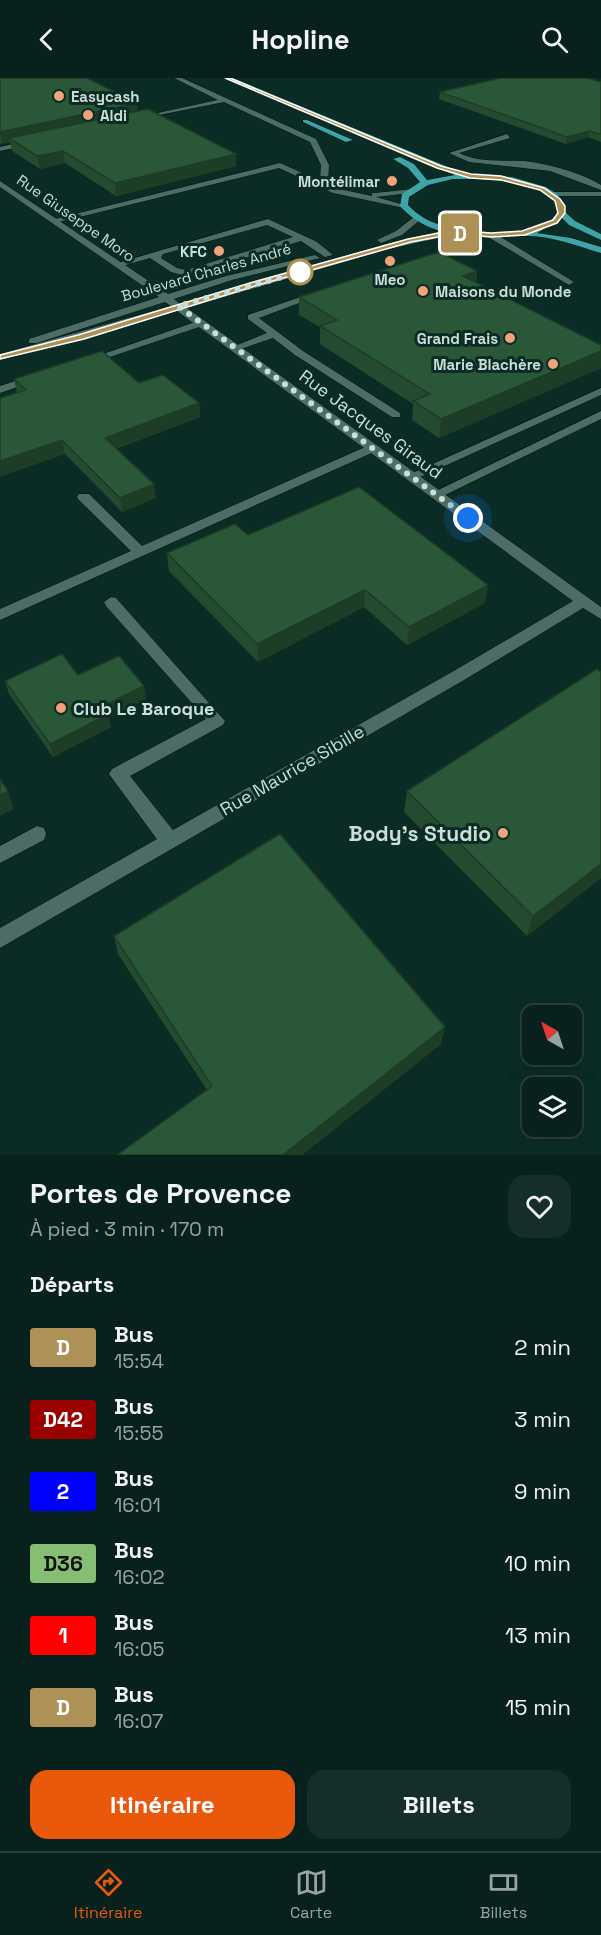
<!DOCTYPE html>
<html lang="fr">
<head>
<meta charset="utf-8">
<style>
	:root { --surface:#08211c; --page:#162e29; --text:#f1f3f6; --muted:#98a3a3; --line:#293e3b; --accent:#ea580c }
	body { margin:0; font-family:"Space Grotesk",sans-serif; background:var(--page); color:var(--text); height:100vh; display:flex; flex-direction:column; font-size:22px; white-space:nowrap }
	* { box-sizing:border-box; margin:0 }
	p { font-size:20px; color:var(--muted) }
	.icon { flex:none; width:33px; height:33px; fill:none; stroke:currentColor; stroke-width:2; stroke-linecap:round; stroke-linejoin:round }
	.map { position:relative; height:1077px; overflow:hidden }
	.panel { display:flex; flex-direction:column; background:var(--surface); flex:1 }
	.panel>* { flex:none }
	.badge { padding:0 12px; border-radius:4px; font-size:21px; line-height:39px }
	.needle { width:39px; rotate:321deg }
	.controls { position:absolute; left:522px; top:927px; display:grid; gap:12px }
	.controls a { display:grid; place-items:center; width:60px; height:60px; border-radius:12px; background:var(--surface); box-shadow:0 6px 24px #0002,0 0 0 2px var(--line); font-size:30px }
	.you { position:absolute; width:30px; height:30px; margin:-15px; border:4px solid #fff; border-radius:50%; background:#1a73e8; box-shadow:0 0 0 9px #1a73e833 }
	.map>.badge { position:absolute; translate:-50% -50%; box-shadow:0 0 0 3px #fff }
	h2 { padding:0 30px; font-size:22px; line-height:54px }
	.round { display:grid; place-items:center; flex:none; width:63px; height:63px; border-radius:18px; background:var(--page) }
	.head { display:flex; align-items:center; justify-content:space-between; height:102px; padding:0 30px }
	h1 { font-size:28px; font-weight:800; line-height:45px }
	.button { display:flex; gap:12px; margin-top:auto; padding:12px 30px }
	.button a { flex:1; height:69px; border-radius:18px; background:var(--accent); color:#fff; font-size:24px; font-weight:800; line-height:69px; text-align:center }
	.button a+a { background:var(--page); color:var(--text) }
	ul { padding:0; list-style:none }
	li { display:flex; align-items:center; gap:18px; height:72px; padding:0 30px }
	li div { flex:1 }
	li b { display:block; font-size:22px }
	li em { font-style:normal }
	li .badge { min-width:66px; font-weight:700; text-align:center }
	header { display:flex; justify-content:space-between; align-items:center; height:78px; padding:0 30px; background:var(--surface); font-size:27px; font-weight:800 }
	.dock { display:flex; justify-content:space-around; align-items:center; height:84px; border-top:2px solid var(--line); background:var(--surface); font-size:16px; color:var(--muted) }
	.dock a { display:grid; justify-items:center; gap:3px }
	.dock .on { color:var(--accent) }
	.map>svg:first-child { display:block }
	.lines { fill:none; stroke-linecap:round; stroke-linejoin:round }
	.lane-casing { stroke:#00130e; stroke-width:1 }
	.street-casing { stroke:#00130e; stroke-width:1 }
	.primary-casing { stroke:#00130e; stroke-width:1 }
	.lane { fill:#4c6d65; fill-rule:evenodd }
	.street { fill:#4c6d65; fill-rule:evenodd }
	.primary { fill:#3fa4a8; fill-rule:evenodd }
	.wall { fill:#244b2f }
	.shaded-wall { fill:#1d3d26 }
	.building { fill:#2a5737; stroke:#1d3d26; stroke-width:1.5 }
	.line { fill:#ae9156; stroke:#fff; stroke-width:1.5 }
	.walk { stroke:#ccded8; stroke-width:6; stroke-dasharray:0 10.8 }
	.poi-dot { fill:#f1a27b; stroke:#0b2c25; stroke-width:2 }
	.stop-dot { fill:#fff; stroke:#ae9156; stroke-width:3 }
	.labels { text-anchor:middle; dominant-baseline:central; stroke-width:6; stroke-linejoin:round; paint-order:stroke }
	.far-poi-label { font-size:15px; font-weight:bold; fill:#ccded8; stroke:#0b2c25; text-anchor:end }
	.far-street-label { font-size:15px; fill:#ccded8; stroke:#0b2c25 }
	.street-label { font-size:18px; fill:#ccded8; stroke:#0b2c25 }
	.poi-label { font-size:18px; font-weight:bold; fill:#ccded8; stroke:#0b2c25; text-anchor:start }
	.near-poi-label { font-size:21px; font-weight:bold; fill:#ccded8; stroke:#0b2c25; text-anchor:end }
</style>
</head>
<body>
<header><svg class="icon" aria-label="back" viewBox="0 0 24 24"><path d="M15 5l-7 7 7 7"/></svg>Hopline<svg class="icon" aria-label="search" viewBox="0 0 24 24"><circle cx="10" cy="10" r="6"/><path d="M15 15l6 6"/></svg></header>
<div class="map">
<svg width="601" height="1077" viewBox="0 0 601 1077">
	<rect width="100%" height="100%" fill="#0b2c25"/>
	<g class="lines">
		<g class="lane-casing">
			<path id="lane" d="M174,0H182L316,61L329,87L328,106L339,111L372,118V115H375L413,111L414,113L410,115L376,119L408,128L404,130L333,115L279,90L55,145V141L280,85L320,103L321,87L310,64L224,24L139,41V39L218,22Z
				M507,56L510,60L459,75C479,85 503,82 524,83C549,86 574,93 596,104L601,107V112L550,93L469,84L449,75Z
				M29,62L32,66L0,73V69Z
				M548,114H601V118H548Z
				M268,141L317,164L333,177L325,179L301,163L186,198L171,194L150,180L119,189L114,186ZM267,147L293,159L186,192L177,190L161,180L163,176Z
				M488,155H494L574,204L569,207L488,159Z
				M315,214L323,216L259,240L303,273L400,335V339H392L295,277L273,260L235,273L230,270L267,255L248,241V237Z
				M201,242L206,245L205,247L92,285L88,286L83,283Z
				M34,297L40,300L38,302L0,315V308Z
				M601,310V317L416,401L412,402L406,398Z
				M601,333V341L441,419L436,420L430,416Z
				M372,366L376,367V373L0,542V531L131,473L79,422L77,419L79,416H89L142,468Z
				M111,519L116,520L225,643L223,647L130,698L176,756L178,762L176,768L169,770L162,768L109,696L112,691L206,641L106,528L104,524Z
				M37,748L44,750L46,756L44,762L0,785V768Z"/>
		</g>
		<g class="street-casing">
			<path id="street" d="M0,103L168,216L226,198L315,177L320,180L232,202L174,221L180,226L382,167L437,154L457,152V156L389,171L187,230L601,529V541L583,530L464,602L0,870V850L452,594L573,523L177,233L0,282V276L171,228L165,224L37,265H29V261L159,219L0,109Z
				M414,139L421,141L402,157L381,165L377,162L396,153Z"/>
		</g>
		<g class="primary-casing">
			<path id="primary" d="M225,0H233L465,96L512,99L546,109L557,116L565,127V134L575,143L601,156V162L569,147L562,140L537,155L571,160L601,169V175C577,168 550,157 525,158C482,159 432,164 400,128L402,116L420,104L408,90L393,81L400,79L414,86L427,102L455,97ZM453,101C480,101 536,99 554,123C558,128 559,134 554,139C532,164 462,157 435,145C424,141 416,135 408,127L409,119L428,107Z
				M303,42H307L353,62L346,64L303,44Z"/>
		</g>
		<use href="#lane" class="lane"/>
		<use href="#street" class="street"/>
		<use href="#primary" class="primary"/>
	</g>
	<path class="wall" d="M0,0L138,33L236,76V88L116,118L65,85L40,91L12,73L10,64L2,66L0,65Z
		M601,4V64L588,59L566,66L439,21L440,14Z
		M477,193L476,204L601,267V290L439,360L412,342L413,326L320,266V249L299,237V219Z
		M14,301L139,305L199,325L200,339L116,371L156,420L122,434L65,376L17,315Z
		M248,457L485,525L407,567L364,529L258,584L169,493L167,475Z
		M78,597L144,608L146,621L109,640L111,649L53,679L9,616L5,603Z
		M407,713L601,800L527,858L404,734Z
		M114,858L441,966L302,1077H117L207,1012L118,876Z"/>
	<path class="shaded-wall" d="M137,25L138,37L9,60L10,64L2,66L0,54Z
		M589,53L588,59L566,66L567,59Z
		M63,73L65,85L40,91L37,78Z
		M236,76V88L116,118L115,105Z
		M477,193L475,210L463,198Z
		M601,273V290L439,360L441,341Z
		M199,325L200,339L107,374L105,360Z
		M62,362L65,376L0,399V383Z
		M154,406L156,420L122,434L120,420Z
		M488,507L485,525L407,567L409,549Z
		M365,512L364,529L258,584L257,566Z
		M144,608L146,621L109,640L111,649L53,679L50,666L103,628Z
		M8,713L14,731L0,738V717Z
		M601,786V800L527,858L533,838Z
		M445,949L441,966L302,1077H283Z"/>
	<path class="building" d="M0,0H87L137,25L0,54Z
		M501,0H587L601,4V56L589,53L567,59L440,14Z
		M148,31L236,76L115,105L63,73L37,78L9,60Z
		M439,174L477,193L463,198L601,267V273L441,341L413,323L430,316L320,248L337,242L299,219Z
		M102,273L139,305L163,297L199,325L105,360L154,406L120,420L62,362L0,383V320L26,312L14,301Z
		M359,409L488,507L409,549L365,512L257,566L167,475L235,446L248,457Z
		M62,576L78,597L119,578L144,608L103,628L109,636L50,666L5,603Z
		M597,591L601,594V786L533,838L407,713Z
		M0,701L8,713L0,717Z
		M280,756L445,949L283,1077H117L212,1008L114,858Z"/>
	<path class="line" d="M225,0H230L441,88L471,96L501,98L544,110L560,121L565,128V135L557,145L525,157L491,159L454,156L411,164L255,208L84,261L0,281V277L78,257L250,205L408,161L454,152L491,155L522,153L553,142L558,135L555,123L540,112L501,102L470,100L437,90Z"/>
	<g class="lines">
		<path class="walk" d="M300,194L178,228L468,440"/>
	</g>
	<g class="poi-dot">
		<circle cx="59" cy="18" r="6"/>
		<circle cx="88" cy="37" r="6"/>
		<circle cx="392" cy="103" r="6"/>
		<circle cx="219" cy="173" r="6"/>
		<circle cx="390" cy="183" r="6"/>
		<circle cx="423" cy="213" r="6"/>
		<circle cx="510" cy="260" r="6"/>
		<circle cx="553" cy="286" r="6"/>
		<circle cx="61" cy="630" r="6"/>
		<circle cx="503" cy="755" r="6"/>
	</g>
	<circle class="stop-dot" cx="300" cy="194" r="12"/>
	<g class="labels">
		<g class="far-poi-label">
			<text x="71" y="18" text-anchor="start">Easycash</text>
			<text x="100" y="37" text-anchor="start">Aldi</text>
			<text x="380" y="103">Montélimar</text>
			<text x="207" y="173">KFC</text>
			<text x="390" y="201" text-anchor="middle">Meo</text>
			<text x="435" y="213" text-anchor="start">Maisons du Monde</text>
			<text x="498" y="260">Grand Frais</text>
			<text x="541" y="286">Marie Blachère</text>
		</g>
		<g class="far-street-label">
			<text transform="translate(76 140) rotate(35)">Rue Giuseppe Moro</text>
			<text transform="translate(206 194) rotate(-16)">Boulevard Charles André</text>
		</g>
		<g class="street-label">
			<text transform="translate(371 346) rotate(36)">Rue Jacques Giraud</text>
			<text transform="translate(292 692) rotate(-30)">Rue Maurice Sibille</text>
		</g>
		<g class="poi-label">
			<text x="73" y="630">Club Le Baroque</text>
		</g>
		<g class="near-poi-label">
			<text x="491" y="755">Body's Studio</text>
		</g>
	</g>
</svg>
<div class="controls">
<a><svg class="needle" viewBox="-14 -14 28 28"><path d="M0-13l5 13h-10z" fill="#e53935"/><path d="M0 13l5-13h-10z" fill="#98a3a3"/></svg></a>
<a><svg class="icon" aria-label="layers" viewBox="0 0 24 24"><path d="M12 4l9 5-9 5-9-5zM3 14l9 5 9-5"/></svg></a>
</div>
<div class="you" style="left:468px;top:440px"></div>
<b class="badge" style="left:460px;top:155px;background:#ae9156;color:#fff">D</b>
</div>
<section class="panel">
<div class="head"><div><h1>Portes de Provence</h1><p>À pied · 3 min · 170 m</p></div><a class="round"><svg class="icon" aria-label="heart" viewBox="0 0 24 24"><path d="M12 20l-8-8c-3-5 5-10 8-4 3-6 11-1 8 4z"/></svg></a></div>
<h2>Départs</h2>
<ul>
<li><span class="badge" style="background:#ae9156;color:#fff">D</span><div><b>Bus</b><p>15:54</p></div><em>2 min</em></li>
<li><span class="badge" style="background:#9b0000;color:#fff">D42</span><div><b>Bus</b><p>15:55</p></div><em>3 min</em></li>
<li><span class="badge" style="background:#00f;color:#fff">2</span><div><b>Bus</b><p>16:01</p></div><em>9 min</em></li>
<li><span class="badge" style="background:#86bf73;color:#111">D36</span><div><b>Bus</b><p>16:02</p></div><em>10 min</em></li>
<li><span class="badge" style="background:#f00;color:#fff">1</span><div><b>Bus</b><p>16:05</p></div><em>13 min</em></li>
<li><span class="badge" style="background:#ae9156;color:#fff">D</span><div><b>Bus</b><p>16:07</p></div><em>15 min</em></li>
</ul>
<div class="button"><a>Itinéraire</a><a>Billets</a></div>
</section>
<nav class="dock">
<a class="on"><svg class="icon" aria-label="directions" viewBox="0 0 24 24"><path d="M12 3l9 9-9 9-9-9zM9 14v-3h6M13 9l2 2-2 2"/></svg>Itinéraire</a>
<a><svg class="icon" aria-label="map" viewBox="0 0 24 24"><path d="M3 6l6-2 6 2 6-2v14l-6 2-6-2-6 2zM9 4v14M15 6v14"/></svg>Carte</a>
<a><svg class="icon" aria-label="tickets" viewBox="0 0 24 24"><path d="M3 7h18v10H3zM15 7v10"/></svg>Billets</a>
</nav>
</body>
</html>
